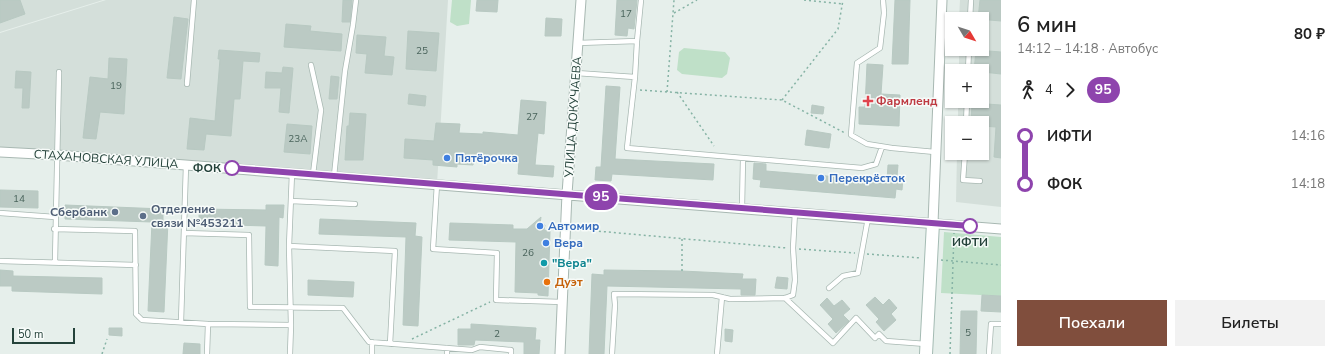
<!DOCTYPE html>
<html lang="ru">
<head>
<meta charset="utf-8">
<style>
	:root { --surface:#fff; --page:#f2f2f2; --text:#222; --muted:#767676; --accent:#804e3d }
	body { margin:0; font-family:"Nunito Sans",sans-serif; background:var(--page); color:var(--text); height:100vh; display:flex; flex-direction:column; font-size:15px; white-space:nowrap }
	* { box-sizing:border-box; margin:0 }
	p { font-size:13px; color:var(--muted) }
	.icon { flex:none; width:22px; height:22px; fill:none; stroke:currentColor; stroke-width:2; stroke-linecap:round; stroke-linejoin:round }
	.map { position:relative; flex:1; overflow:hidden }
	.drawer { display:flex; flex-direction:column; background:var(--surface); width:340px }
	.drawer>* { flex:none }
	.badge { padding:0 8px; border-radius:13px; font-size:14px; line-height:26px }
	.needle { width:26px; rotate:129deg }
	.tools { position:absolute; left:945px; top:12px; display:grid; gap:8px }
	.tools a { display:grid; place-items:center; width:44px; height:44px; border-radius:0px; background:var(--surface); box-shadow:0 1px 3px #0004; font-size:20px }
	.scale { position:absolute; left:12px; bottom:10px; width:63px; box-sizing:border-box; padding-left:4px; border:2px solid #24423a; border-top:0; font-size:11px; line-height:14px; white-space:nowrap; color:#24423a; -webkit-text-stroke:3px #f7fbf9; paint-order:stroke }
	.map>.badge { position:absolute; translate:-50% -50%; box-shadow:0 0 0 2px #fff }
	.legs { display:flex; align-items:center; gap:6px; height:44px; padding:0 16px; font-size:13px }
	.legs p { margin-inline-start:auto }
	.overview { display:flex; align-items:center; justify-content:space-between; height:68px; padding:0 16px }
	h1 { font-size:22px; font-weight:600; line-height:30px }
	.cta { display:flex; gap:8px; margin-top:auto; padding:8px 16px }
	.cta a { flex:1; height:46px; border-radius:0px; background:var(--accent); color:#fff; font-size:16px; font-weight:600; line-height:46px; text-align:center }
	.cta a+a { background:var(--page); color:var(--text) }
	ul { padding:0 16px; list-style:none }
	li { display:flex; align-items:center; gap:14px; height:48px; font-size:15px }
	li i { display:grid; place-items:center; width:6px; height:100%; margin:0 5px; background:currentColor }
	li i::after { content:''; width:10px; height:10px; margin:-5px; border:3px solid; border-radius:50%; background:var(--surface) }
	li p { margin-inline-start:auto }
	li:first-child i { background:linear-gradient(#0000 50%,currentColor 0) }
	li:last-child i { background:linear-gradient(currentColor 50%,#0000 0) }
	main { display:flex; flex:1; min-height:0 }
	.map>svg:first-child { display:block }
	.built { fill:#d4dfda }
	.green { fill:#bfe0c8 }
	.building { fill:#bbcac4; stroke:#b8c9c2 }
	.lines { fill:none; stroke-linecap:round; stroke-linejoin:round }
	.lane-casing { stroke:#a8b8b2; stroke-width:6 }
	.street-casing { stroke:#a8b8b2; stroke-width:11 }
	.secondary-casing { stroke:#a4bbb3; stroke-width:14 }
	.path { stroke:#86b3a5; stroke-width:1.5; stroke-dasharray:2 3; stroke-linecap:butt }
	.lane { stroke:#fff; stroke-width:4.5 }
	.street { stroke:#fff; stroke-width:9 }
	.secondary { stroke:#fff; stroke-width:12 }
	.line-1-casing { stroke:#fff; stroke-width:9 }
	.line-1 { stroke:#8e44ad; stroke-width:6 }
	.health-dot { fill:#e0444e; stroke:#f7fbf9; stroke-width:1.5 }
	.shop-dot { fill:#3f7fe0; stroke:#f7fbf9; stroke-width:1.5 }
	.stop-1-dot { fill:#fff; stroke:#8e44ad; stroke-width:2 }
	.service-dot { fill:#5c6f8a; stroke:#f7fbf9; stroke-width:1.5 }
	.culture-dot { fill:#0f9aa8; stroke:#f7fbf9; stroke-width:1.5 }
	.food-dot { fill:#e8710a; stroke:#f7fbf9; stroke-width:1.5 }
	.labels { text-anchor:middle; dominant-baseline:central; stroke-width:3; stroke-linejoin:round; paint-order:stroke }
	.number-label { font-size:10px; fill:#4a645c }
	.health-label { font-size:12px; font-weight:bold; fill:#be3a42; stroke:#f7fbf9; text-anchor:start }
	.street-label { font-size:12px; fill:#24423a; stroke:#f7fbf9 }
	.shop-label { font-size:12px; font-weight:bold; fill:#366cbe; stroke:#f7fbf9; text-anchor:start }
	.stop-label { font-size:12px; font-weight:bold; fill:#24423a; stroke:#f7fbf9; text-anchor:end }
	.service-label { font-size:12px; font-weight:bold; fill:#4e5e75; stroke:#f7fbf9; text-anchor:start }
	.culture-label { font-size:12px; font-weight:bold; fill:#0d838f; stroke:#f7fbf9; text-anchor:start }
	.food-label { font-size:12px; font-weight:bold; fill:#c56008; stroke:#f7fbf9; text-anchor:start }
</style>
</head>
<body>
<main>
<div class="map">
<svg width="1001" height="354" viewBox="0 0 1001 354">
	<rect width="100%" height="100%" fill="#e6efeb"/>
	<path class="built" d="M0,0H103L0,32Z
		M106,0H448L437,184L0,147V33Z
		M960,0H1001V207L956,202L957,153H982V123H958V101H982V71H959V49H982V19H959Z"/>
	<path class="green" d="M452,0H471L469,24L457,26L450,22Z
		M684,48L725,52L730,58L727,74L722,78L682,74L677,70L679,52Z
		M944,232L1001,237V296L941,293Z"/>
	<path class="building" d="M0,0H20L25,14L0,23Z
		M343,0H352L350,22H342Z
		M477,0H498L497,12L476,11Z
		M617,0H637L634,29L628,28L627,36L615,35Z
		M895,0H910L908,64H892Z
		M980,0H1001V21L978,19Z
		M174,17L188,19L181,79L167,78Z
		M546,18L562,19L561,36H545Z
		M286,24L311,26L310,31L342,34L341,51L284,47Z
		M408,31L439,33L436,71L406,69Z
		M357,35L386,37L384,56L394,57L392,75L365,73L367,54L356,53Z
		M219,50L260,53L259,62L243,61L240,99H234L231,136L206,134L204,150L187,149L190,118L215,121L220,59H218Z
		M976,50L1001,52V74L974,71Z
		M109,58L127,59L124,114L100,112L96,139L83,138L90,77L108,79Z
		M867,64L883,65L881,94L900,95L899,126L859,124V107H865Z
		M283,67L293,68L289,113L279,112L281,88H265L266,72L282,73Z
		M16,71L31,72L29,108H22L23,88H15Z
		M331,76L339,77L337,99H329Z
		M606,86L620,87L615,159L714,164L713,180L612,174L611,181L595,180L596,167H601Z
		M409,94L426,96L425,106L408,104Z
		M521,100L546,102L544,134L538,133L535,165L554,166L553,177L518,174L519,160L474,157L473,165L457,164V167L433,165V160L404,158L405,139L434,141L436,123L460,124L459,133L483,134V132L518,135Z
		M972,103L1001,105V158L994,157L996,127L982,126V123H971Z
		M812,105L824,107L823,114L811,113Z
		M350,113L366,114L363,160H345L347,126H349Z
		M287,124L312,126L310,154L284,152Z
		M807,130L831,134L829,148L805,145Z
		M754,163L766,164V171L887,181L888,165H898L897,176L903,177L902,190L896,189L895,198L760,187L761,180L753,179Z
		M0,190L38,191V208L0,207Z
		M65,205L163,209V221H168L164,312L148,311L152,222L65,219Z
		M266,205H284L283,218L279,217L278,266L265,265L266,226L199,224V209L266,210Z
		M541,217L540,224L545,225L544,230L550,231L548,296L538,295V293L515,292L516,242L449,240L450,223L513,225V229H527Z
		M320,219L416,223L415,236L422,237L418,326L403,325L406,237L319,234Z
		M0,270L13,271V276L102,278V294L12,291V286H0Z
		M604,270L682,271L743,274L742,279H756L755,295H741V289L607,286L604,354H589L592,274L604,275Z
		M777,277L788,278L787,289L775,288Z
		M308,280L354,282L353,297L308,295Z
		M982,295L1001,296V312L981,311Z
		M875,297L883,305L889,299L897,308L891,314L896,320L884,331L876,322L879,319L866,305Z
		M827,298L834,306L842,300L850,309L843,315L849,321L836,333L828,324L833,319L820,305Z
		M961,311H977L976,354H960Z
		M471,324L536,328L535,340H540L539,354H524V342L475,340L474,345H458V329H471Z
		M109,328H122V336L109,335Z
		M725,329L733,330L732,342L725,341Z
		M184,343L200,344V354H183Z"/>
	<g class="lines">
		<g class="lane-casing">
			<path id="lane" d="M883,0L884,13L880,48L857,63L851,135L867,144L892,148L935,152
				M970,19L971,0
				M578,43L637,41L641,0
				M311,65L321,110L313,174
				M968,71L969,49
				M576,73L635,77L637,41
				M635,77L627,148L862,168L876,164L882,147
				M187,84L194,0
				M966,123L967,101
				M965,153L963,180L980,181
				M334,176L345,71L353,25L356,0
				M437,184L433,249L497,253L496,300L562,302
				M291,201L355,204
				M742,208L743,158
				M0,213L55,217
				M54,229L135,231L136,314L142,320L208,324L291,325L289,246L292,173
				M184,233L249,235L250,307L343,308L369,342L472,350L480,347L511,350V354
				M289,246L395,251L390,344
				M0,261L136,265
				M55,262L59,72
				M829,288L843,276L858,273L868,218
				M785,298L833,343L856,318L875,338L879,334L886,341L926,344
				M181,322L186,165
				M207,354L208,324
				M290,354L291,325
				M372,354V342
				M447,354V348
				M612,354L615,305L614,294L713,295L730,299L785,298L793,295L795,280L793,248L795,212
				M717,354L722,297
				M989,354L991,324H1001"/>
		</g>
		<g class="street-casing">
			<path id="street" d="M0,152L57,155L1001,229
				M933,223L942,0
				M560,354L567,194L581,0"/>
		</g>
		<g class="secondary-casing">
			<path id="secondary" d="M926,354L933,223"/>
		</g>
		<path class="path" d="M804,0L843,4
			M674,13L697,0
			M640,90L782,100L845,133
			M667,92L674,0
			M677,92L714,146
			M782,100L838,29L843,0
			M574,229L787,248
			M799,249L855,253
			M867,254L921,258
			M941,260L1001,265
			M682,271V238
			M412,339L490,302
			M102,354L107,339
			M950,354L954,233"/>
		<use href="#lane" class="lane"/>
		<use href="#street" class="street"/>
		<use href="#secondary" class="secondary"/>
	</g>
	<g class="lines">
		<g class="line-1-casing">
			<path id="line-1" d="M232,168L970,226"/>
		</g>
		<use href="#line-1" class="line-1"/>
	</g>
	<path class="health-dot" d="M866 95h4v4h4v4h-4v4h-4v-4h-4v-4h4z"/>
	<g class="shop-dot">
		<circle cx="447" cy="158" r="4"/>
		<circle cx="821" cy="178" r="4"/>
		<circle cx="540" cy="226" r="4"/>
		<circle cx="546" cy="243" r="4"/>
	</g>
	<g class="stop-1-dot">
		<circle cx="232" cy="168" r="7"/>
		<circle cx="970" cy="226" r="7"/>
	</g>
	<g class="service-dot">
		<circle cx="115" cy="212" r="4"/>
		<circle cx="143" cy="216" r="4"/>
	</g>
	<circle class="culture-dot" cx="544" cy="263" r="4"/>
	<circle class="food-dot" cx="547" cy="282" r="4"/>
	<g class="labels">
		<g class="number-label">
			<text x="626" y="14">17</text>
			<text x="422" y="51">25</text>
			<text x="116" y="86">19</text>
			<text x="532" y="117">27</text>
			<text x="298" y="139">23А</text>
			<text x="19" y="199">14</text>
			<text x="528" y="253">26</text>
			<text x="968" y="333">5</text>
			<text x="497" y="334">2</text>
		</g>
		<g class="health-label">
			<text x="876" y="101">Фармленд</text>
		</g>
		<g class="street-label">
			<text transform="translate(573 117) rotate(-86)">УЛИЦА ДОКУЧАЕВА</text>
			<text transform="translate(106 159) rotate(4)">СТАХАНОВСКАЯ УЛИЦА</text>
		</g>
		<g class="shop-label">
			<text x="455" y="158">Пятёрочка</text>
			<text x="829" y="178">Перекрёсток</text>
			<text x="548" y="226">Автомир</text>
			<text x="554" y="243">Вера</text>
		</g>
		<g class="stop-label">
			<text x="221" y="168">ФОК</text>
			<text x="970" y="242" text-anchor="middle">ИФТИ</text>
		</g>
		<g class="service-label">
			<text x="151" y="209">Отделение<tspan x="151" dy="14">связи №453211</tspan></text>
			<text x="107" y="212" text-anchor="end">Сбербанк</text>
		</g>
		<g class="culture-label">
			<text x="552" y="263">"Вера"</text>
		</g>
		<g class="food-label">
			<text x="555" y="282">Дуэт</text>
		</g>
	</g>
</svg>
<div class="tools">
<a><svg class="needle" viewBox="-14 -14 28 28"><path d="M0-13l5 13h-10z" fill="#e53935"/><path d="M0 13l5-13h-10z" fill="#767676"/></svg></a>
<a>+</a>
<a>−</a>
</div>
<div class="scale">50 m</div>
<b class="badge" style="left:601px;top:197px;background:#8e44ad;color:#fff">95</b>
</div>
<section class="drawer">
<div class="overview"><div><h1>6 мин</h1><p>14:12 – 14:18 · Автобус</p></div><b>80 ₽</b></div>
<div class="legs"><svg class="icon" aria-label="walk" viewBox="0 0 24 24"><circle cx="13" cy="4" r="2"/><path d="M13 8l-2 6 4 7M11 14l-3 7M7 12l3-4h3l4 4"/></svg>4<svg class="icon" aria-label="forward" viewBox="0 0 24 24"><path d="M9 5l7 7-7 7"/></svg><b class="badge" style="background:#8e44ad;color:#fff">95</b></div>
<ul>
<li><i style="color:#8e44ad"></i><b>ИФТИ</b><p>14:16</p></li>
<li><i style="color:#8e44ad"></i><b>ФОК</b><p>14:18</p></li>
</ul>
<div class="cta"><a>Поехали</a><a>Билеты</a></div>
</section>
</main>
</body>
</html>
